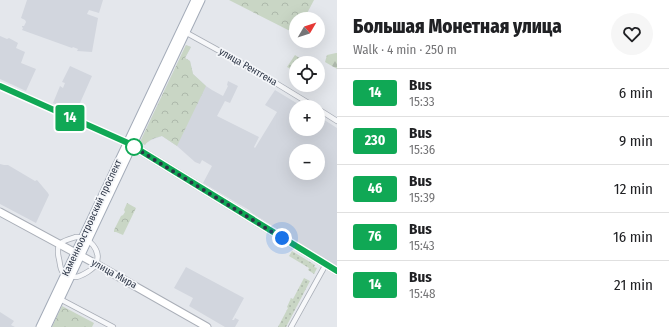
<!DOCTYPE html>
<html lang="en">
<head>
<meta charset="utf-8">
<style>
	:root { --surface:#fff; --page:#f6f6f6; --text:#202124; --muted:#757577; --line:#e0e0e0 }
	body { margin:0; font-family:"Fira Sans Condensed",sans-serif; background:var(--page); color:var(--text); height:100vh; display:flex; flex-direction:column; font-size:15px; white-space:nowrap }
	* { box-sizing:border-box; margin:0 }
	p { font-size:13px; color:var(--muted) }
	.icon { flex:none; width:22px; height:22px; fill:none; stroke:currentColor; stroke-width:2; stroke-linecap:round; stroke-linejoin:round }
	.map { position:relative; flex:1; overflow:hidden }
	.sheet { display:flex; flex-direction:column; background:var(--surface); width:332px }
	.sheet>* { flex:none }
	.badge { padding:0 8px; border-radius:3px; font-size:14px; line-height:26px }
	.needle { width:26px; rotate:51deg }
	.tools { position:absolute; left:289px; top:12px; display:grid; gap:8px }
	.tools a { display:grid; place-items:center; width:36px; height:36px; border-radius:50%; background:var(--surface); box-shadow:0 4px 16px #0002; font-size:20px }
	.you { position:absolute; width:20px; height:20px; margin:-10px; border:3px solid #fff; border-radius:50%; background:#1a73e8; box-shadow:0 0 0 6px #1a73e833 }
	.map>.badge { position:absolute; translate:-50% -50%; box-shadow:0 0 0 2px #fff }
	.round { display:grid; place-items:center; flex:none; width:42px; height:42px; border-radius:21px; background:var(--page) }
	.overview { display:flex; align-items:center; justify-content:space-between; height:68px; padding:0 16px }
	h1 { font-size:19px; font-weight:800; line-height:30px }
	ul { padding:0; list-style:none }
	li { display:flex; align-items:center; gap:12px; height:48px; padding:0 16px; border-top:1px solid var(--line) }
	li div { flex:1 }
	li b { display:block; font-size:15px }
	li em { font-style:normal }
	li .badge { min-width:44px; font-weight:700; text-align:center }
	main { display:flex; flex:1; min-height:0 }
	.map>svg:first-child { display:block }
	.built { fill:#d2d6de; fill-rule:evenodd }
	.grass { fill:url(#grass-dots) }
	.forest { fill:url(#forest-firs) }
	.park { fill:url(#park-crowns) }
	.lines { fill:none; stroke-linecap:round; stroke-linejoin:round }
	.street-casing { stroke:#a9aeb7; stroke-width:6 }
	.secondary-casing { stroke:#a9aeb7; stroke-width:9 }
	.primary-casing { stroke:#a3abb8; stroke-width:9 }
	.street { stroke:#f7f8fa; stroke-width:4.5 }
	.secondary { stroke:#fff; stroke-width:7 }
	.primary { stroke:#fff; stroke-width:7 }
	.line-casing { stroke:#fff; stroke-width:9 }
	.line { stroke:#10a855; stroke-width:6 }
	.walk { stroke:#2b3445; stroke-width:4; stroke-dasharray:0 7.2 }
	.stop-dot { fill:#fff; stroke:#10a855; stroke-width:2 }
	.labels { text-anchor:middle; dominant-baseline:central; stroke-width:3.5; stroke-linejoin:round; paint-order:stroke }
	.street-label { font-size:10px; fill:#2b3445; stroke:#f4f6f9 }
</style>
</head>
<body>
<main>
<div class="map">
<svg width="337" height="327" viewBox="0 0 337 327">
	<defs>
		<pattern id="grass-dots" width="8" height="8" patternUnits="userSpaceOnUse"><rect width="8" height="8" fill="#c9d6c5"/><path d="M2 2h.1M6 6h.1" fill="none" stroke="#adb8ab" stroke-width="1.8" stroke-linecap="round"/></pattern>
		<pattern id="forest-firs" width="22" height="20" patternUnits="userSpaceOnUse"><rect width="22" height="20" fill="#c9d6c5"/><path d="M5 1l3.5 6h-7zM16 11l3.5 6h-7z" fill="#adb8ab"/></pattern>
		<pattern id="park-crowns" width="20" height="18" patternUnits="userSpaceOnUse"><rect width="20" height="18" fill="#c9d6c5"/><path d="M2 6a3 3 0 1 1 6 0M12 15a3 3 0 1 1 6 0" fill="none" stroke="#adb8ab"/></pattern>
	</defs>
	<rect width="100%" height="100%" fill="#e4e7ec"/>
	<path class="built" d="M27,0H103L99,13L89,10L87,14L98,18L92,52L77,51L78,49L73,47L72,48L22,30L23,28L22,27V26H24L26,22L25,20L21,18Z
		M0,36L7,39L9,38L18,43L16,48L25,52L21,63L36,69L26,91L0,79Z
		M186,45L191,47L185,58L190,61L193,74L206,86L212,90L223,96L228,86L227,85L228,81L238,86L230,103L225,101L217,116L259,137L254,147L255,148L277,112L265,105L275,90L303,107H296V129H318V116L337,128V266L252,213L249,210L203,183L212,166L202,160L200,164L195,162L177,146L162,136L151,140L146,143L145,145L140,142ZM296,151H318V173H296Z
		M70,66L92,76L80,103L82,104L77,115L53,103L60,86L63,88L65,83L62,82Z
		M0,164L4,165H8L35,181L37,180L48,193L49,195L36,223L0,204Z
		M186,267L244,298L232,320H234L235,318L239,320L235,327H225L189,306L193,298L174,288Z
		M0,312L14,321L11,325L15,327H0Z"/>
	<path class="grass" d="M295,55L304,61L302,63H296V72L287,67Z
		M292,251L315,265L314,267L317,268L314,274L308,270L309,268L289,256Z
		M304,278L310,281L286,327H278L288,308L287,307L291,298L293,299Z"/>
	<path class="forest" d="M336,53H337V69L325,62L327,55Z"/>
	<path class="park" d="M229,0H314L304,19H296V34Z
		M186,45L191,47L185,58L190,61L193,74L206,86L177,146L162,136C156,137 148,140 145,145L140,142Z
		M127,203L136,208L123,235L116,232H114V230L121,216L123,215L125,212L124,210Z
		M62,306L94,323L92,327H52Z"/>
	<g class="lines">
		<g class="street-casing">
			<path id="street" d="M185,32L256,71L315,107
				M0,86L127,143
				M318,109L337,121
				M76,237C89,236 102,251 96,264C94,269 82,276 76,277C72,277 65,274 62,271C60,268 60,263 59,259C55,242 62,241 76,237Z
				M60,299L113,327
				M291,327L326,264"/>
		</g>
		<g class="secondary-casing">
			<path id="secondary" d="M128,143L337,271
				M0,212L96,264L207,327"/>
		</g>
		<g class="primary-casing">
			<path id="primary" d="M40,327L195,0
				M47,327L201,0"/>
		</g>
		<use href="#street" class="street"/>
		<use href="#secondary" class="secondary"/>
		<use href="#primary" class="primary"/>
	</g>
	<g class="lines">
		<g class="line-casing">
			<path id="line" d="M0,86L128,143L337,271"/>
		</g>
		<use href="#line" class="line"/>
		<path class="walk" d="M134,147L132,146L282,238"/>
	</g>
	<circle class="stop-dot" cx="134" cy="147" r="8"/>
	<g class="labels">
		<g class="street-label">
			<text transform="translate(248 67) rotate(30)">улица Рентгена</text>
			<text transform="translate(92 218) rotate(-65)">Каменноостровский проспект</text>
			<text transform="translate(114 274) rotate(29)">улица Мира</text>
		</g>
	</g>
</svg>
<div class="tools">
<a><svg class="needle" viewBox="-14 -14 28 28"><path d="M0-13l5 13h-10z" fill="#e53935"/><path d="M0 13l5-13h-10z" fill="#757577"/></svg></a>
<a><svg class="icon" aria-label="locate" viewBox="0 0 24 24"><circle cx="12" cy="12" r="6"/><path d="M12 2v4M12 18v4M2 12h4M18 12h4"/></svg></a>
<a>+</a>
<a>−</a>
</div>
<div class="you" style="left:282px;top:238px"></div>
<b class="badge" style="left:70px;top:118px;background:#10a855;color:#fff">14</b>
</div>
<section class="sheet">
<div class="overview"><div><h1>Большая Монетная улица</h1><p>Walk · 4 min · 250 m</p></div><a class="round"><svg class="icon" aria-label="heart" viewBox="0 0 24 24"><path d="M12 20l-8-8c-3-5 5-10 8-4 3-6 11-1 8 4z"/></svg></a></div>
<ul>
<li><span class="badge" style="background:#10a855;color:#fff">14</span><div><b>Bus</b><p>15:33</p></div><em>6 min</em></li>
<li><span class="badge" style="background:#10a855;color:#fff">230</span><div><b>Bus</b><p>15:36</p></div><em>9 min</em></li>
<li><span class="badge" style="background:#10a855;color:#fff">46</span><div><b>Bus</b><p>15:39</p></div><em>12 min</em></li>
<li><span class="badge" style="background:#10a855;color:#fff">76</span><div><b>Bus</b><p>15:43</p></div><em>16 min</em></li>
<li><span class="badge" style="background:#10a855;color:#fff">14</span><div><b>Bus</b><p>15:48</p></div><em>21 min</em></li>
</ul>
</section>
</main>
</body>
</html>
